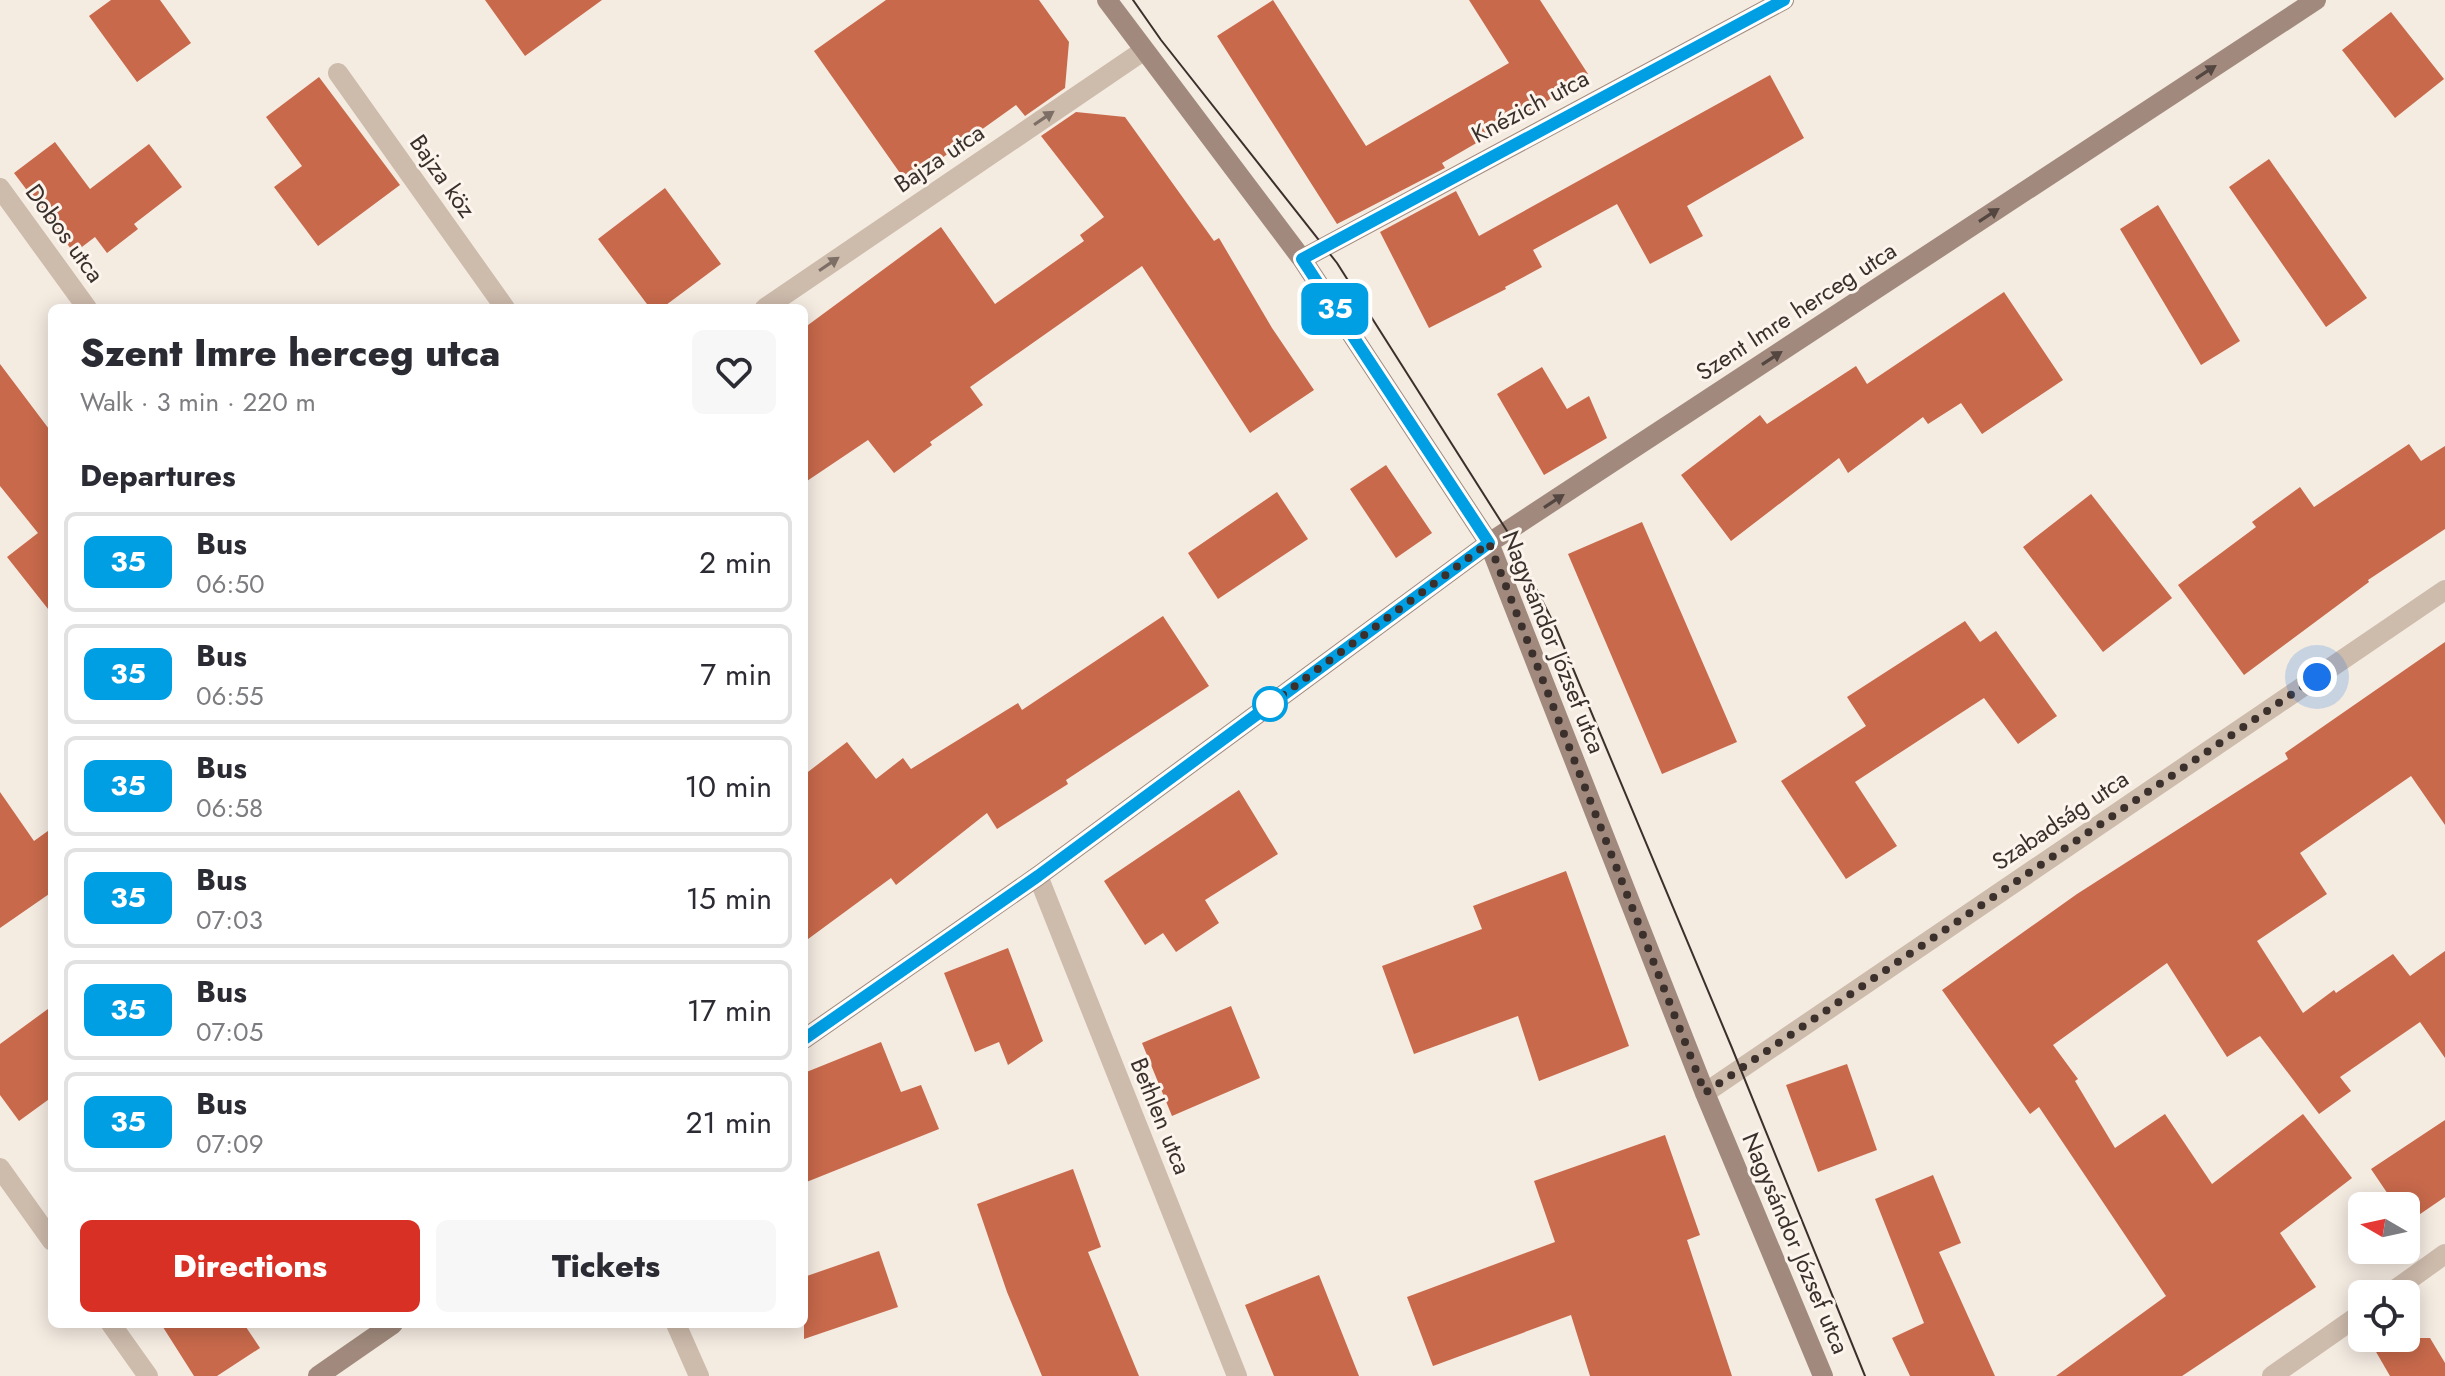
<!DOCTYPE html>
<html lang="en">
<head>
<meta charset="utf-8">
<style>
	:root { --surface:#fff; --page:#f7f7f7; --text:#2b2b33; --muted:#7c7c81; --line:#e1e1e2; --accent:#d93025 }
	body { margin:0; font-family:Jost,sans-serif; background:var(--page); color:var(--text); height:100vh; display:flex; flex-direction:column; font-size:30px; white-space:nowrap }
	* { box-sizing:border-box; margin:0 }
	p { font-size:26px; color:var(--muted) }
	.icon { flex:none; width:44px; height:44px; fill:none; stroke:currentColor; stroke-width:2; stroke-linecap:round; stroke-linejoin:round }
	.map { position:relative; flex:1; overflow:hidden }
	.panel { position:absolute; left:48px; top:304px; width:760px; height:1024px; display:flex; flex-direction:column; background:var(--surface); border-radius:12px; box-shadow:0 4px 20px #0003 }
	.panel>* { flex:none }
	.badge { padding:0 16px; border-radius:12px; font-size:28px; line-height:52px }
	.needle { width:52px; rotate:279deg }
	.controls { position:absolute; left:2348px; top:1192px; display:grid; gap:16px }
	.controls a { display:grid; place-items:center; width:72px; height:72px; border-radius:12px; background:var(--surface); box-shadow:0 4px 20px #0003; font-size:40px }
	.you { position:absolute; width:40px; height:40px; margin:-20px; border:6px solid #fff; border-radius:50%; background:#1a73e8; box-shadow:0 0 0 12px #1a73e833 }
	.map>.badge { position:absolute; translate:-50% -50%; box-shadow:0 0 0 4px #fff }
	h2 { padding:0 32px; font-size:30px; line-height:72px }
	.round { display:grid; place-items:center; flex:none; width:84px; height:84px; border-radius:12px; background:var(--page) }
	.headline { display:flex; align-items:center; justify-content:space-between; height:136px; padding:0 32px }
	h1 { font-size:38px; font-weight:800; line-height:60px }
	.primary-button { display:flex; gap:16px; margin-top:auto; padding:16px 32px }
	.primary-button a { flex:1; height:92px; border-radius:12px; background:var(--accent); color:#fff; font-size:32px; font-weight:800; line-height:92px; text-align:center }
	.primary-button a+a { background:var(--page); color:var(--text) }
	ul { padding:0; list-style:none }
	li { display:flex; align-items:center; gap:24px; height:100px; margin:0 16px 12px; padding:0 16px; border:4px solid var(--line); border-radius:12px }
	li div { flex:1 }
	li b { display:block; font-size:30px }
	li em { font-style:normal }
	li .badge { min-width:88px; font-weight:700; text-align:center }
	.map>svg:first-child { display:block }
	.building { fill:#c8694b }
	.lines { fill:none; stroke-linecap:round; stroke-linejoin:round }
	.street { stroke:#cdbbac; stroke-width:20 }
	.secondary { stroke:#a18a7d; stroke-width:20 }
	.tram { stroke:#3b302b; stroke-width:2 }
	.oneway { fill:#544640 }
	.oneway2 { fill:#7d6f65 }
	.line-casing { stroke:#fff; stroke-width:18 }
	.line { stroke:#009ee3; stroke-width:12 }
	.walk { stroke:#3b302b; stroke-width:8; stroke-dasharray:0 14.4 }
	.stop-dot { fill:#fff; stroke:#009ee3; stroke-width:4 }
	.labels { text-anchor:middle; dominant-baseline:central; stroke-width:6; stroke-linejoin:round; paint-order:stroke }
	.street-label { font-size:24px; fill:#3b302b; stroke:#fbf5ee }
</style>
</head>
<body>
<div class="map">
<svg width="2445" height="1376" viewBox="0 0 2445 1376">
	<rect width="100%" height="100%" fill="#f4ebe1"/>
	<path class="building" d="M111,0H160L191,43L137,82L89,16Z
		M485,0H602L525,56Z
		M886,0H1039L1069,42L1065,88L1025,116L1016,105L907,183L814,51Z
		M1273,0L1366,146L1509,63L1469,0H1540L1588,74L1535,109L1442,163L1445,168L1337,224L1217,36Z
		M2391,12L2444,79L2395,118L2342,50Z
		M1770,75L1804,138L1687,206L1703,236L1650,264L1617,204L1533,250L1542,267L1505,287L1506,289L1429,328L1380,232L1456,191L1479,236Z
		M319,77L400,185L318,246L274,187L302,166L266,117Z
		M1076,112L1125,117L1214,241L1219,238L1272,328L1314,390L1250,433L1142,266L970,387L983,405L930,442L932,445L894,473L868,440L804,483V328L941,227L995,304L1084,241L1080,235L1104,217L1041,136Z
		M55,142L90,189L149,144L182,187L134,224L138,229L107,253L95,237L74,253L14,173Z
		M2269,159L2367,298L2326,327L2229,187Z
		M665,188L721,264L662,308H650L598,239Z
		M2158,205L2240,341L2201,365L2120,229Z
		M2004,292L2063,380L1982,434L1961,403L1928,424L1923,417L1848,473L1839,458L1731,541L1681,475L1760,415L1767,424L1856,366L1867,384Z
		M0,364L52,433V614L7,557L38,533L0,486Z
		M1542,367L1567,409L1589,396L1607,438L1544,475L1497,394Z
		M2409,444L2421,461L2445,446V529L2368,580L2369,582L2244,675L2178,585L2256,527L2252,522L2300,487L2314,507Z
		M1386,465L1432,533L1396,558L1350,489Z
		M1277,492L1308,539L1218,599L1188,553Z
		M2091,494L2172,598L2103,652L2023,547Z
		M1642,522L1737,742L1662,774L1568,554Z
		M1163,616L1209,686L1066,780L1068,784L997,829L987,813L896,885L891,878L804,942V775L847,742L876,779L903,758L911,769L1018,703L1022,710Z
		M1965,621L1980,642L1996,631L2057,716L2018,744L1984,698L1855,782L1897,846L1846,879L1781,781L1866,726L1847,697Z
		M2445,642V825L2411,776L2300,853L2327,894L2257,941L2303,1013L2334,990L2336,993L2393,954L2410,976L2445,951V1058L2420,1022L2340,1077L2351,1091L2319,1114L2260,1036L2227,1057L2167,963L2053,1045L2078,1079L2075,1081L2115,1148L2165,1114L2212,1184L2303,1114L2352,1178L2280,1233L2316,1287L2182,1376H2056L2166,1296L2039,1107L2030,1114L1942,990L2077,894L2288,759L2285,753Z
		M1239,790L1278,854L1205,900L1219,923L1176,952L1163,933L1145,945L1104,881Z
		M0,792L34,841L52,828V892L0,928Z
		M1566,871L1629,1046L1539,1081L1518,1016L1414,1054L1382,966L1482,929L1473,906Z
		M1008,948L1043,1041L1008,1065L999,1042L975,1052L944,973Z
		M52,1006V1097L19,1121L0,1095V1044Z
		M1231,1006L1260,1078L1172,1116L1142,1043Z
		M881,1042L901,1092L921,1085L939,1129L804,1183V1073Z
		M1847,1064L1877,1150L1818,1172L1786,1085Z
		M2445,1120V1197L2407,1223L2406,1206H2396L2371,1169Z
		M1665,1135L1700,1235L1687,1240L1732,1376H1590L1571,1315L1433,1366L1407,1297L1555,1242L1534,1181Z
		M1073,1169L1101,1247L1088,1252L1139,1376H1042L1007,1292L977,1204Z
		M1933,1175L1961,1243L1939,1252L1995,1376H1910L1892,1338L1924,1323L1875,1199Z
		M879,1251L898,1307L804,1339V1277Z
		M1319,1275L1359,1376H1274L1245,1305Z
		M161,1324H244L260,1348L217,1376H194Z
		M2368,1338H2430L2445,1363V1376H2390Z"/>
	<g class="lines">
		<path class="street" d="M338,73L505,308
			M0,188L87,308
			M765,308L1143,51
			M1038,876L1237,1376
			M1705,1093L2445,590
			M0,1168L52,1241
			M2389,1294L2445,1254
			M111,1324L148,1376
			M676,1324L699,1376
			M2272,1376L2362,1313"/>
		<path class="secondary" d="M1107,0L1302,259L1489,543L1705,1093L1823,1376
			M1302,259L1784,0
			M804,1039L1038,876L1489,543L2316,0
			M318,1376L393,1324"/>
		<path class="tram" d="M1133,0L1161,40L1337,263L1507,531L1556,628L1732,1048L1865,1376"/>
	</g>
	<defs><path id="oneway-solid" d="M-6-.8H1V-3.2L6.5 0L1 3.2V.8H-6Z" transform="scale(2)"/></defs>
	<g class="oneway">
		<use href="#oneway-solid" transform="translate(2206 72) rotate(-33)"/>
		<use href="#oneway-solid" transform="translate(1989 215) rotate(-33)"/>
		<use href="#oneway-solid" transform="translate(1772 358) rotate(-33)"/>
		<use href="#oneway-solid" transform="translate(1554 501) rotate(-33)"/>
	</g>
	<g class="oneway2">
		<use href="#oneway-solid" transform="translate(1044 118) rotate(-34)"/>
		<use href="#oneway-solid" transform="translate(829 264) rotate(-34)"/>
	</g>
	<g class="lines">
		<g class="line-casing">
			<path id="line" d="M804,1039L1038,876L1489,543L1302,259L1784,0"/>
		</g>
		<use href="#line" class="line"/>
		<path class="walk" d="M1270,704L1265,708L1489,543L1705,1093L2317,677"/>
	</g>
	<circle class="stop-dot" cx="1270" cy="704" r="16"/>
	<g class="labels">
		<g class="street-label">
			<text transform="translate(1530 106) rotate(-28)">Knézich utca</text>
			<text transform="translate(939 158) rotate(-34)">Bajza utca</text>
			<text transform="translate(443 176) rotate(55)">Bajza köz</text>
			<text transform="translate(65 233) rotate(54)">Dobos utca</text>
			<text transform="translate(1796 311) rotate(-33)">Szent Imre herceg utca</text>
			<text transform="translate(1554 642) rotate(68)">Nagysándor József utca</text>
			<text transform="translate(2060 820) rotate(-34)">Szabadság utca</text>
			<text transform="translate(1161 1116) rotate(68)">Bethlen utca</text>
			<text transform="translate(1796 1243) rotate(67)">Nagysándor József utca</text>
		</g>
	</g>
</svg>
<div class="controls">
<a><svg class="needle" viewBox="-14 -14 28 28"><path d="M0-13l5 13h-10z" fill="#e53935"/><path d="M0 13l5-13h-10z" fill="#7c7c81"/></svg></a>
<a><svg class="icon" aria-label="locate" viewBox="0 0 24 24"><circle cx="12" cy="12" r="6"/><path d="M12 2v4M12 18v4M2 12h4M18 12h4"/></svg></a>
</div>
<div class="you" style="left:2317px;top:677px"></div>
<b class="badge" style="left:1335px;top:309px;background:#009ee3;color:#fff">35</b>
<section class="panel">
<div class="headline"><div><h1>Szent Imre herceg utca</h1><p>Walk · 3 min · 220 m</p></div><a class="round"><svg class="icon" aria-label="heart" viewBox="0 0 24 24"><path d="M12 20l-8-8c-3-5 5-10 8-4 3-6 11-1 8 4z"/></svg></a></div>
<h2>Departures</h2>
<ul>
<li><span class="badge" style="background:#009ee3;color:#fff">35</span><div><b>Bus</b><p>06:50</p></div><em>2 min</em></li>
<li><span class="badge" style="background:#009ee3;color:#fff">35</span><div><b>Bus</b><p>06:55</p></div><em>7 min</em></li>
<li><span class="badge" style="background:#009ee3;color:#fff">35</span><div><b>Bus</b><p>06:58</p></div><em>10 min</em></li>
<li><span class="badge" style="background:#009ee3;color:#fff">35</span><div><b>Bus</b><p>07:03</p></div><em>15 min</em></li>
<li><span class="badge" style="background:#009ee3;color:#fff">35</span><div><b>Bus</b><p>07:05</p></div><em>17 min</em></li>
<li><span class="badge" style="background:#009ee3;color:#fff">35</span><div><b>Bus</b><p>07:09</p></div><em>21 min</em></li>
</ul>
<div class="primary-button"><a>Directions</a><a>Tickets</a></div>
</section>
</div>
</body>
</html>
